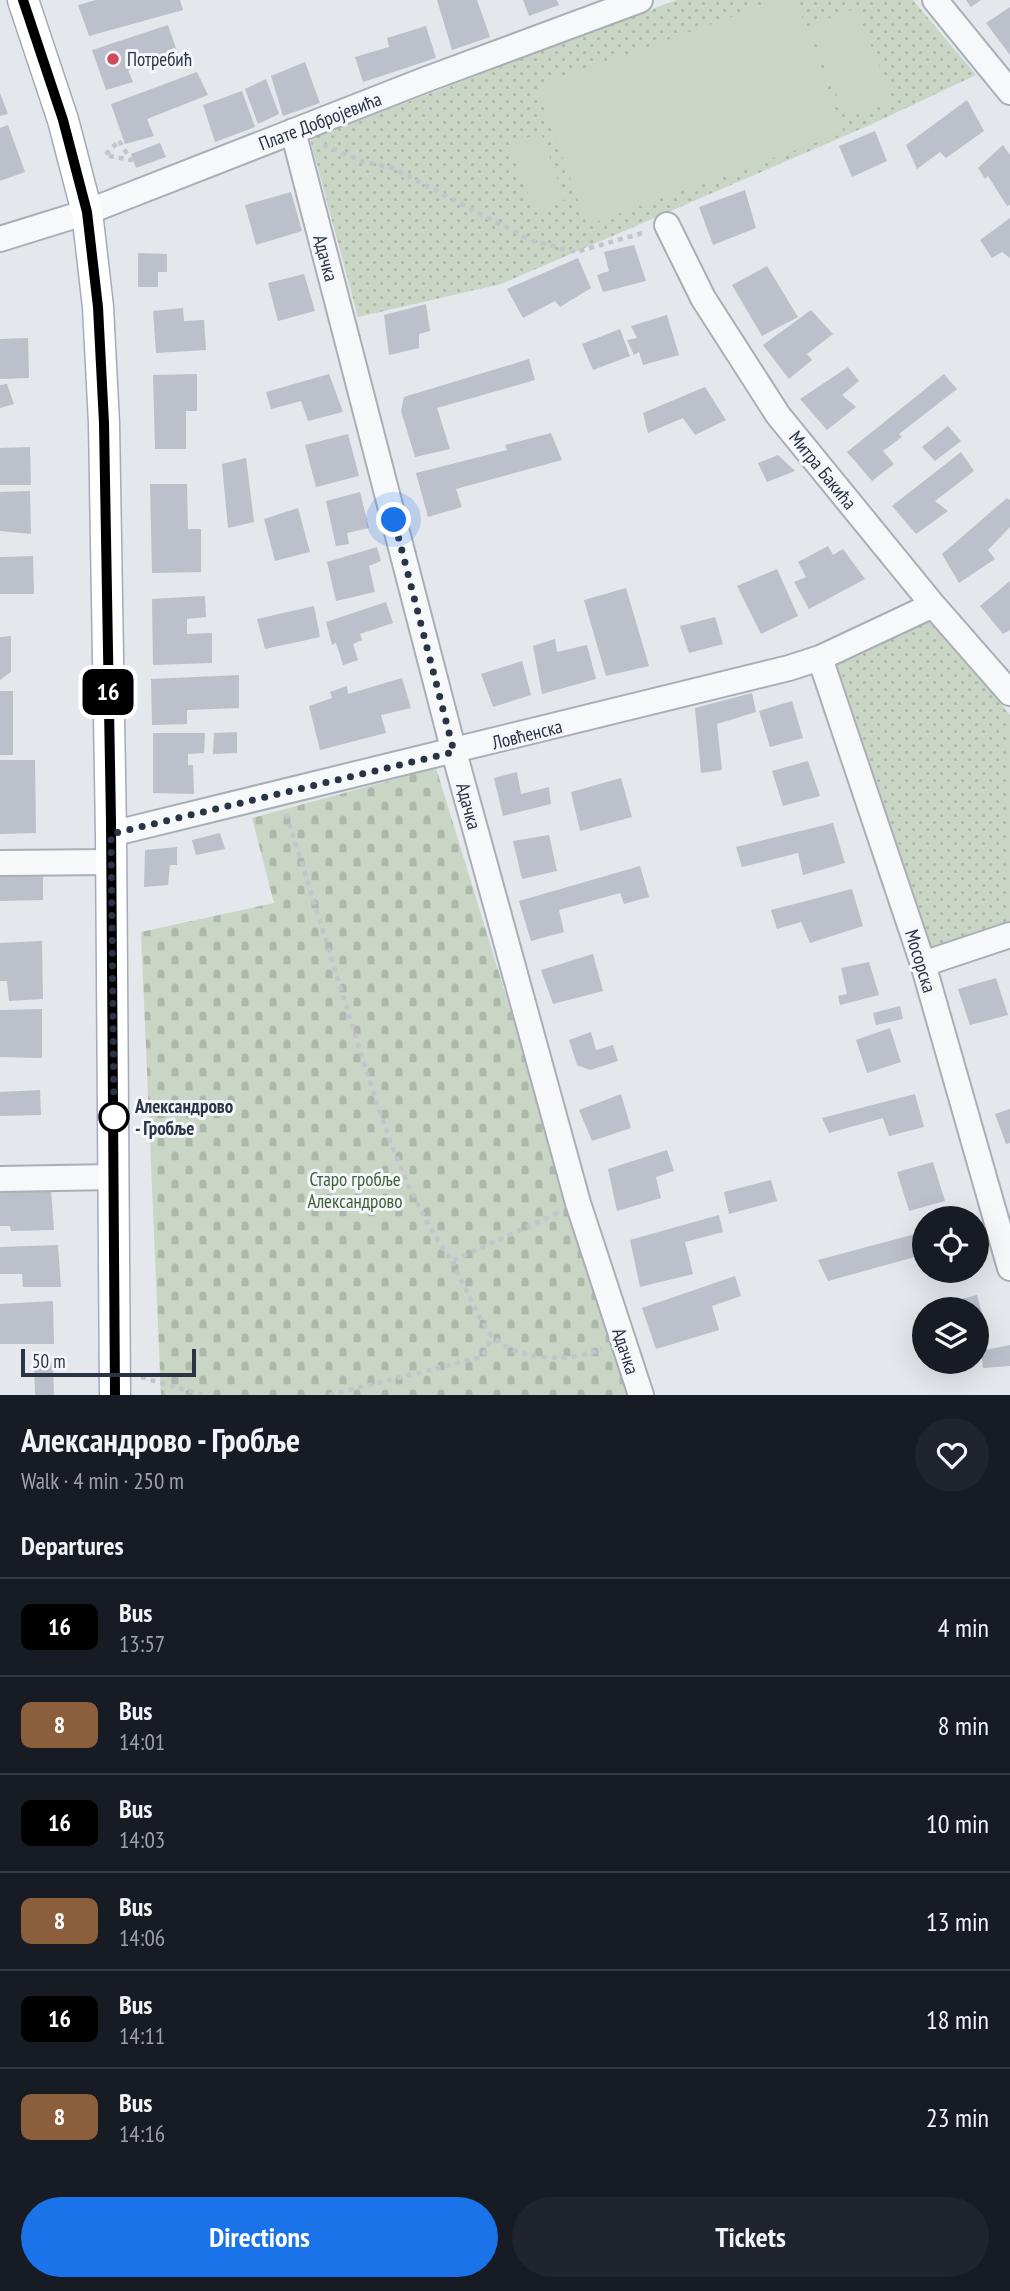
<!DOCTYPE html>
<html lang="en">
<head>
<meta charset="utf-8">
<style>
	:root { --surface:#171b24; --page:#20242c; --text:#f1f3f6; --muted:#9ea1a6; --line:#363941; --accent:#1a73e8 }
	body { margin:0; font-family:"PT Sans Narrow",sans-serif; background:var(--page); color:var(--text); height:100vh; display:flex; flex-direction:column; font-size:26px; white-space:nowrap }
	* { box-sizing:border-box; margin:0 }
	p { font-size:23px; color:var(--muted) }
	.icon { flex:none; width:38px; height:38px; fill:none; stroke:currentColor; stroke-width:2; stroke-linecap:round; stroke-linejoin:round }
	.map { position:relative; height:1395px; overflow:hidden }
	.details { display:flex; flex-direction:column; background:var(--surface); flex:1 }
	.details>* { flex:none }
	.badge { padding:0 14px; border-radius:10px; font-size:24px; line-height:46px }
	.buttons { position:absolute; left:912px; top:1206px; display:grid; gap:14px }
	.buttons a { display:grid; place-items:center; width:77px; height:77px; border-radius:50%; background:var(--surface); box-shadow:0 7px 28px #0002; font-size:35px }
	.scale { position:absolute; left:21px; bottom:18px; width:175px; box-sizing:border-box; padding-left:7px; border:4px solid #2b3445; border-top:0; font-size:19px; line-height:24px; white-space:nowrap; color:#2b3445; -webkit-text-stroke:5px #f4f6f9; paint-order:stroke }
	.you { position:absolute; width:35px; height:35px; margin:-18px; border:5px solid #fff; border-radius:50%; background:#1a73e8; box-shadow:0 0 0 10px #1a73e833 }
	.map>.badge { position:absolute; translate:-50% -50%; box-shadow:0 0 0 4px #fff }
	h2 { padding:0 21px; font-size:26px; line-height:63px }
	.round { display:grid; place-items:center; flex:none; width:74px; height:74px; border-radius:37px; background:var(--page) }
	.head { display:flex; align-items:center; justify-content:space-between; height:119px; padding:0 21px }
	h1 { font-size:33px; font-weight:600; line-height:52px }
	.primary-button { display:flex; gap:14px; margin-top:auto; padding:14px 21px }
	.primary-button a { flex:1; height:80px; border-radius:42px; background:var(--accent); color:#fff; font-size:28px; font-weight:600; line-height:80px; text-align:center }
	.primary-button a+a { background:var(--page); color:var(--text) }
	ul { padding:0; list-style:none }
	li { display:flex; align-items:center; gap:21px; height:98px; padding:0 21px; border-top:2px solid var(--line) }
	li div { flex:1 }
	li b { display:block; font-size:26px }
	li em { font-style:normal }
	li .badge { min-width:77px; font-weight:700; text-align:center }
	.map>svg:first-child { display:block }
	.cemetery { fill:url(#cemetery-stones) }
	.park { fill:url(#park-dots) }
	.garden { fill:#c9d6c5 }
	.building { fill:#bbc0ca }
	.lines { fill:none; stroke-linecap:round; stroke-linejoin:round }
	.minor-casing { stroke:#a9aeb7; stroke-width:28 }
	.major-casing { stroke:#a3abb8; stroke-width:33 }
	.path { stroke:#c2c5cb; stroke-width:4.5; stroke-dasharray:5 5; stroke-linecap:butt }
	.minor { stroke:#f7f8fa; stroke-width:24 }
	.major { stroke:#fff; stroke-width:30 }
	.line-casing { stroke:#fff; stroke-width:16 }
	.line { stroke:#000; stroke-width:10 }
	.walk { stroke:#2b3445; stroke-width:7; stroke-dasharray:0 12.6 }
	.poi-dot { fill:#d1495b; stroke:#f4f6f9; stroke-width:2.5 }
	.stop-dot { fill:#fff; stroke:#000; stroke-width:3.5 }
	.labels { text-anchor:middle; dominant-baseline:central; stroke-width:6; stroke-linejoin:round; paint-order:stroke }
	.poi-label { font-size:19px; fill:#2b3445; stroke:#f4f6f9; text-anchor:start }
	.street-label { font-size:19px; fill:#2b3445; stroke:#f4f6f9 }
	.stop-label { font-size:19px; font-weight:bold; fill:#2b3445; stroke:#f4f6f9; text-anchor:start }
	.park-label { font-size:19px; fill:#3f6138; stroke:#f4f6f9 }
</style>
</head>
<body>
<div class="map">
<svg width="1010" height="1395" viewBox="0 0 1010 1395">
	<defs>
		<pattern id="cemetery-stones" width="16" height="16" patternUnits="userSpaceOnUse" patternTransform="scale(1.75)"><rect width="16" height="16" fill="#c9d6c5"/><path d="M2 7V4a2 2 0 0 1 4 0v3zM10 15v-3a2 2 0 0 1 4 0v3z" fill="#adb8ab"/></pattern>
		<pattern id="park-dots" width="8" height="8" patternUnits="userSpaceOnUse" patternTransform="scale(1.75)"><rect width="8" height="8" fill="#c9d6c5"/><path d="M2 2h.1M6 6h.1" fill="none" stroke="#adb8ab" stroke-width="1.8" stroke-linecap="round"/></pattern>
	</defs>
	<rect width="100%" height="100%" fill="#e4e7ec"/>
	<path class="cemetery" d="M436,768L629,1395H161L141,932L274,903L252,818Z"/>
	<path class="park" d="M676,0H913L976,75L870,125L501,284L358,317L310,139Z
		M928,615L1010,715V922L928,948L834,665Z"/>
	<path class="garden" d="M779,0H796L844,133L587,225L537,86Z
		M856,8L893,100L846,119L809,26Z
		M541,133L565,200L534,211L510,143Z"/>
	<path class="building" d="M96,0H180L183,10L89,36L78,5Z
		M437,0H477L490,37L452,50Z
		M523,0H557L559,5L529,16Z
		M966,0H981L971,7Z
		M1010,7V55L986,23Z
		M168,25L178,54L128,70L133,82L106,90L92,50Z
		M426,26L436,58L363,82L355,57L389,47L387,38Z
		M305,62L320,103L283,116L271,76Z
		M197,72L208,95L147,119L154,136L125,144L111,104Z
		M266,79L279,114L258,124L245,89Z
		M242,91L255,127L215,142L203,105Z
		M0,93L8,114L0,116Z
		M967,100L984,131L946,158L940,152L917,169L906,145Z
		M8,125L25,172L0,181V128Z
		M875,131L887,161L852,177L839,146Z
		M160,143L166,157L136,168L131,154Z
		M1003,145L1010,155V205L1007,206L988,176L985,179L978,168Z
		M745,190L756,228L713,245L699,207Z
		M291,192L302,231L256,245L245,205Z
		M1010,218V258L1002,252L992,258L980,240Z
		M634,245L646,281L603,292L597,275L609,271L604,252Z
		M138,253L167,254V272H158V287H138Z
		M578,258L591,288L560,307L555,301L523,318L507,289Z
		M767,266L798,317L762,336L732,285Z
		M304,274L315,311L278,321L268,283Z
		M426,304L430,331L419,334V348L389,355L384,315Z
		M183,308L184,321L204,320L206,350L156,353L153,311Z
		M811,310L833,334L807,354L812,360L789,379L763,345Z
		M667,315L679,355L643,365L639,352L634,355L627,340L637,338L631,326Z
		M620,329L630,356L593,370L582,344Z
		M28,338L29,378L0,379V339Z
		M529,359L535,380L437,408L450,449L415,457L401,411L404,397Z
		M848,367L859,381L842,395L856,407L827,430L800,399Z
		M197,374V411H186V449H155L153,375Z
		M329,374L343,412L308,421L301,401L271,409L266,392Z
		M944,374L957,389L899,434L902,437L883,451L894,464L872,481L847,452Z
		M7,384L14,404L0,408V385Z
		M705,387L726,420L695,435L683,418L648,433L643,413Z
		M948,426L961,441L935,461L922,447Z
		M551,433L562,460L456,489L462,507L428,517L416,473L507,450L505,445Z
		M348,434L359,476L316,487L305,445Z
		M30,447L31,485H0V448Z
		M961,452L974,471L935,501L948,511L916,534L892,506Z
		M778,455L795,471L767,482L758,463Z
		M246,458L254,522L228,528L222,464Z
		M150,484H187L188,529H201V572L152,573Z
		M30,491L31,534L0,531V492Z
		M360,492L369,528L347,533L349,544L336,546L326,501Z
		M1007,498L1010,500V527L988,550L995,559L959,583L942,554Z
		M298,508L310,552L275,561L264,519Z
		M828,546L833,555L843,549L865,579L809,609L794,582L806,577L798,562Z
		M377,547L381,561L369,566L375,592L336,601L327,562Z
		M33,556L34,594H0V557Z
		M777,569L798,616L761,634L737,586Z
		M1010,581V630L1003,634L980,606Z
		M626,588L649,666L606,676L584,600Z
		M205,596L206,617L187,619V634L212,633V663L153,665L152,599Z
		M386,602L393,623L360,634L362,640L353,644L358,660L343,665L336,643L332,645L326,622Z
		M314,606L320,637L265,649L257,619Z
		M715,617L723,644L689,653L680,626Z
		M11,636V672L0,680V637Z
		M555,639L557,652L587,645L596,679L542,694L533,646Z
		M522,661L531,695L493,707L481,674Z
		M239,675V708L187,710V724L152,725L151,679Z
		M402,678L411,708L381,715L386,733L320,750L309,706L332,698L330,692L347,686L348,694Z
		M0,691H13V755H0Z
		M752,693L756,712L717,724L722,770L701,773L695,708Z
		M792,701L803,738L770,747L759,711Z
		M237,732V753L213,754L214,733Z
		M153,733H205L204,753L188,754V765H193L194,794L153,793Z
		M0,760H35L36,833L0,834Z
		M808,761L820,796L783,806L772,771Z
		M517,772L521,794L549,787L551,804L503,816L494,778Z
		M621,778L632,817L580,831L571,792Z
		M833,823L845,863L803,875L798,853L742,867L736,847Z
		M220,833L225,849L196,855L192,840Z
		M549,835L557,871L522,879L513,841Z
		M177,847V865H170L168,885L144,887L145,850Z
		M640,866L649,897L624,904L620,893L559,910L564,932L531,941L519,901Z
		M43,872V900L0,901V873Z
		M852,889L863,926L810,943L801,922L777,929L771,910Z
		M42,941L43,999L9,1001L7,981H0V943Z
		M593,954L603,991L553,1004L541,970Z
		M869,962L879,995L840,1005L838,996L847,994L841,968Z
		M996,978L1008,1015L970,1025L958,989Z
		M900,1006L903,1019L876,1025L873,1013Z
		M42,1009V1058L0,1057V1010Z
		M890,1028L901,1062L867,1073L856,1040Z
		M591,1032L596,1050L613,1045L618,1061L590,1070L577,1065L569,1040Z
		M40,1090L41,1115L0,1116V1092Z
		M621,1094L631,1128L592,1141L579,1110Z
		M915,1094L924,1127L889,1136L883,1118L829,1133L822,1118Z
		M1010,1109V1143L1006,1144L995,1114Z
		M667,1150L674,1171L656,1177L661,1198L617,1211L608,1169Z
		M933,1162L945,1201L909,1211L897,1172Z
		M771,1180L777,1201L729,1214L724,1192Z
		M51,1190L54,1230L11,1231L10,1226H0V1193Z
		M719,1215L723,1232L685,1242L693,1274L640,1287L630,1240Z
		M919,1233L921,1238L924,1237V1260L922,1255L828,1281L818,1260Z
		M58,1245L61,1287H23L22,1274H0V1247Z
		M927,1270H943V1271L928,1275Z
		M735,1276L741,1296L712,1306L719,1330L656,1349L642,1308Z
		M977,1295L986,1327L976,1329V1309H938L937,1305Z
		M53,1301L54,1344H0V1304Z
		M1010,1345V1366L983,1368L982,1359L976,1360V1352Z
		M34,1362H53L54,1395H35Z
		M950,1362H973L975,1367L952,1371Z"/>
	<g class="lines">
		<g class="minor-casing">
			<path id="minor" d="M935,0L1010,92
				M293,131L454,752L578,1203L641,1395
				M667,225L703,298L778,415L933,605L1010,693
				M0,239L87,212L427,79L640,0
				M820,658L923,964L1010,1268
				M111,834L789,668L820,658L933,605
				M0,863L110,862
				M923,964L1010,935
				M0,1179L115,1177"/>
		</g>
		<g class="major-casing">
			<path id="major" d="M23,0L63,120L87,212L98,307L104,423L111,834L115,1395"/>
		</g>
		<path class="path" d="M119,141L131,160L105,155Z
			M323,145L364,162L393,168L530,240L576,252L646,232
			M286,814C309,885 331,957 353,1028C378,1108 402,1192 452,1261L560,1212
			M452,1261C460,1276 483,1329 494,1338C523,1362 568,1362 602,1349
			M141,1377L203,1395
			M329,1395L482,1357L493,1337"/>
		<use href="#minor" class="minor"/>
		<use href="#major" class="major"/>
	</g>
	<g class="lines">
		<g class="line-casing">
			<path id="line" d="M23,0L63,120L87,212L98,307L104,423L111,821L115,1395"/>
		</g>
		<use href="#line" class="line"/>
		<path class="walk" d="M114,1117L111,834L454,752L394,520"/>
	</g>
	<circle class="poi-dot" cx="113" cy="59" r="7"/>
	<circle class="stop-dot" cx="114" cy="1117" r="14"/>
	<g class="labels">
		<g class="poi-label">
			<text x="127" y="59">Потребић</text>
		</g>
		<g class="street-label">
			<text transform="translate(320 121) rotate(-21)">Плате Добројевића</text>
			<text transform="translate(326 258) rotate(75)">Адачка</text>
			<text transform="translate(823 470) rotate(51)">Митра Бакића</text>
			<text transform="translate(527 734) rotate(-14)">Ловћенска</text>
			<text transform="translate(469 806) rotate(75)">Адачка</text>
			<text transform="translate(921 961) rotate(73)">Мосорска</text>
			<text transform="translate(626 1351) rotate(72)">Адачка</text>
		</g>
		<g class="stop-label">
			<text x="135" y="1106">Александрово<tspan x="135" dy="22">- Гробље</tspan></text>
		</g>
		<g class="park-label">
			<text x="355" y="1179">Старо гробље<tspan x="355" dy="22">Александрово</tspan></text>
		</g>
	</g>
</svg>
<div class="buttons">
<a><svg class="icon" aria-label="locate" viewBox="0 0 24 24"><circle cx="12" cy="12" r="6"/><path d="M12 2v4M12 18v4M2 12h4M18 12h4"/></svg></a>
<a><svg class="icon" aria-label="layers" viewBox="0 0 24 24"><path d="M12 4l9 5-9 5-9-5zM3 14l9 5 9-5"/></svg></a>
</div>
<div class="scale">50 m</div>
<div class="you" style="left:394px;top:520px"></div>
<b class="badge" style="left:108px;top:692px;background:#000;color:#fff">16</b>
</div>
<section class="details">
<div class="head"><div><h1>Александрово - Гробље</h1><p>Walk · 4 min · 250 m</p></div><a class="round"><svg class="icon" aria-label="heart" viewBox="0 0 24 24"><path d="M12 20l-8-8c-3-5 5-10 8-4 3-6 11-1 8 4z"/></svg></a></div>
<h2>Departures</h2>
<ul>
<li><span class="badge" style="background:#000;color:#fff">16</span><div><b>Bus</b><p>13:57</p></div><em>4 min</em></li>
<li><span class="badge" style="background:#8b5e3c;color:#fff">8</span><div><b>Bus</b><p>14:01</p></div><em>8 min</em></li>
<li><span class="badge" style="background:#000;color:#fff">16</span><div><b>Bus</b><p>14:03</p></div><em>10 min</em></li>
<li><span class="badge" style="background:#8b5e3c;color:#fff">8</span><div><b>Bus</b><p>14:06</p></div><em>13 min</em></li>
<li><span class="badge" style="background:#000;color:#fff">16</span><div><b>Bus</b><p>14:11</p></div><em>18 min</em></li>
<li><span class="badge" style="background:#8b5e3c;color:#fff">8</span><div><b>Bus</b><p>14:16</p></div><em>23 min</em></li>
</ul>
<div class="primary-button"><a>Directions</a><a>Tickets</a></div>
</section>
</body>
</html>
